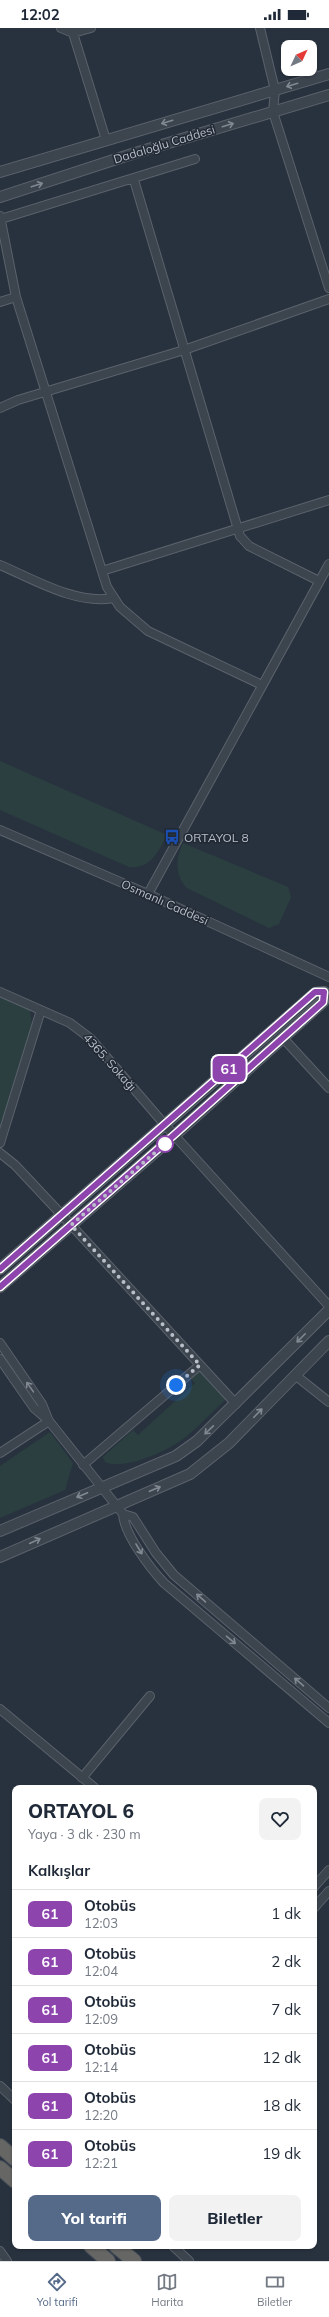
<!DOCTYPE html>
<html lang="tr">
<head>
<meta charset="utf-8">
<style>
	:root { --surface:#fff; --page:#f2f2f3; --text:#1f2937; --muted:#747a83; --line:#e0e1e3; --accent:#556a89 }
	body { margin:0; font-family:Mulish,sans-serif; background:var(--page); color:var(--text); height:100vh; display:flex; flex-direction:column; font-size:15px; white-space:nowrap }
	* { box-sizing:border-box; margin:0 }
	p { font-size:13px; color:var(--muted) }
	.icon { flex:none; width:22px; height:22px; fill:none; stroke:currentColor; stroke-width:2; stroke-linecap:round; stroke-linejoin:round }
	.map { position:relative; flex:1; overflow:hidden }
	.side { position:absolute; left:12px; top:1757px; width:305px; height:464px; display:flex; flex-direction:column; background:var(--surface); border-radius:8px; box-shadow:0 1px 3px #0004 }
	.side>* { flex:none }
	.badge { padding:0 8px; border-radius:6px; font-size:14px; line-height:26px }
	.needle { width:26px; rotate:46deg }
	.tools { position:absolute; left:281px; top:12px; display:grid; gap:8px }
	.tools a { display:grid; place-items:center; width:36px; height:36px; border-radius:8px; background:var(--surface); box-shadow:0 1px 3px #0004; font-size:20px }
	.you { position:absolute; width:20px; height:20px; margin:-10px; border:3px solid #fff; border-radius:50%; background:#1a73e8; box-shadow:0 0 0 6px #1a73e833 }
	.map>.badge { position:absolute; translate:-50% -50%; box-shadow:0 0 0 2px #fff }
	h2 { padding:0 16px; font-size:15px; line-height:36px }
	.round { display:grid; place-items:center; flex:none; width:42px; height:42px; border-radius:8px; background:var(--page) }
	.headline { display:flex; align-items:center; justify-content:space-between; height:68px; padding:0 16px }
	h1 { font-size:19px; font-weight:800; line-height:30px }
	.button { display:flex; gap:8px; margin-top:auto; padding:8px 16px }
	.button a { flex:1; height:46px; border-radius:8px; background:var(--accent); color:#fff; font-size:16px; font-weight:800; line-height:46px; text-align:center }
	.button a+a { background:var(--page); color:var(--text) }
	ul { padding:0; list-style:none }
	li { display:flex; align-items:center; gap:12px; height:48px; padding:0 16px; border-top:1px solid var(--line) }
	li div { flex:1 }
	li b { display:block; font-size:15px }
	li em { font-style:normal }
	li .badge { min-width:44px; font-weight:700; text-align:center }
	.status { display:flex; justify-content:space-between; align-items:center; height:28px; padding:0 20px; background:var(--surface); direction:ltr }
	.status svg { height:11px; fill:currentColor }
	.tab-bar { display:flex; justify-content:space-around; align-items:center; height:56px; border-top:1px solid var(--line); background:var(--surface); font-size:11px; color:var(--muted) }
	.tab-bar a { display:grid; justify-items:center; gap:2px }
	.tab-bar .on { color:var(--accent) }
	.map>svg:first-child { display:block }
	.green { fill:#2b3f40 }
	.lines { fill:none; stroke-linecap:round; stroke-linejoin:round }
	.minor-casing { stroke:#5a626c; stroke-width:10 }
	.tertiary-casing { stroke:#5a626c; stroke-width:12 }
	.trunk-casing { stroke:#474f59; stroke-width:16 }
	.minor { stroke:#3c444e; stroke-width:8 }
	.tertiary { stroke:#3c444e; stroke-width:10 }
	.trunk { stroke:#666664; stroke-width:14 }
	.oneway { stroke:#808892 }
	.line-casing { stroke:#fff; stroke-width:9 }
	.line { stroke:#8e44ad; stroke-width:6 }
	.walk { stroke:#b8bfc9; stroke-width:4; stroke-dasharray:0 7.2 }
	.stop-dot { fill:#fff; stroke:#8e44ad; stroke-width:2 }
	.labels { text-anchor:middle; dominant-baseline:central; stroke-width:3; stroke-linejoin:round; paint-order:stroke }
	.street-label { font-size:12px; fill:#b8bfc9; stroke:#212934 }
	.poi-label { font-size:12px; fill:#b8bfc9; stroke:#212934; text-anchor:start }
</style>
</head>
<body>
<div class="status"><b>12:02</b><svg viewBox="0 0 49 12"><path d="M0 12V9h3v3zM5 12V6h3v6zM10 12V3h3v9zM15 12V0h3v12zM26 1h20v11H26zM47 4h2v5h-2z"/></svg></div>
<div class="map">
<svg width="329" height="2233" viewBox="0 0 329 2233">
	<rect width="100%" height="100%" fill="#28323e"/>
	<path class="green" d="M0,733L167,807C158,824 151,841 129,839L0,782Z
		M183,815L288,859L291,869L279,896L269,900L187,860C175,848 175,830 183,815Z
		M0,962L29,975L32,997L4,1101L0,1099Z
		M203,1338L226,1369L225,1372C212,1384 200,1397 187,1408C170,1422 125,1443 105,1434L103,1429L133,1402L138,1407L195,1355L190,1350Z
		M50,1404L73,1435L65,1462L0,1490V1438Z"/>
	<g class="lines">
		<g class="minor-casing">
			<path id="minor" d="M61,0L73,5L91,0
				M76,0L73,5L106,112
				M260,0L275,62L273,84L329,260
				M134,152L240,508L249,518L319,553
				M0,188L16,269L107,559L120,579L148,603L262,657
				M1,191L195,131
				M0,274L16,269
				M0,380L18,372L184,322L329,271
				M0,537C33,551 76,577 113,570
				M102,543L329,472
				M0,802L148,866L329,949
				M148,866L329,536
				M0,964L70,995L91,1011L165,1097L329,1278
				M283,1010L329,1060
				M0,1115L41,982
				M0,1125L15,1137L61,1186L236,1376
				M0,1315L42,1376L48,1391
				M0,1331L34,1380L49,1393L123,1486L133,1489L156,1525L174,1547L329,1680
				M295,1347L329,1374
				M0,1425L49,1393
				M83,1437L200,1337
				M123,1486C124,1506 150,1540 164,1555L329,1695
				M0,1681L95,1760
				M82,1750L150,1668
				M314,1859L329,1842
				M314,1880L329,1863
				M0,2058L15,2072
				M173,2218L189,2233
				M0,2223L7,2233"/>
		</g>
		<g class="tertiary-casing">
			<path id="tertiary" d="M0,144L329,46
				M0,169L135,125L329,67
				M0,1241L315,965L324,964L323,974L175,1107L0,1259
				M0,1503L176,1428L197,1413L329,1282
				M0,1529L190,1446L229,1415L329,1313"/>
		</g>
		<g class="trunk-casing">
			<path id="trunk" d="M0,2118L15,2131
				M0,2140L15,2153
				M91,2218L108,2233
				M116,2218L134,2233"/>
		</g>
		<use href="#minor" class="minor"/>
		<use href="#tertiary" class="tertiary"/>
		<use href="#trunk" class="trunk"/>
	</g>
	<defs><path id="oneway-shaft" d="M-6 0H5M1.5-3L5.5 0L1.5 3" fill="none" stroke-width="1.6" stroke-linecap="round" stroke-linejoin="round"/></defs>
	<g class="oneway">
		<use href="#oneway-shaft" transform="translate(292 57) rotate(163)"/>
		<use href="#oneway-shaft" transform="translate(167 94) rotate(163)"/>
		<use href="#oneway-shaft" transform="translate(228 97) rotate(-17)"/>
		<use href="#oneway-shaft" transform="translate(37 157) rotate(-18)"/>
		<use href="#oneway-shaft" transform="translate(301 1310) rotate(135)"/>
		<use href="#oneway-shaft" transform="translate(30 1359) rotate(-125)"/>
		<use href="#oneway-shaft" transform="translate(258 1385) rotate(-46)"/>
		<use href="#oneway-shaft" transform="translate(209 1402) rotate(136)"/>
		<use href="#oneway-shaft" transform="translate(155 1461) rotate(-23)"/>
		<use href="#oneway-shaft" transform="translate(82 1467) rotate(157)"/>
		<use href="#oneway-shaft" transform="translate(35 1513) rotate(-25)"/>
		<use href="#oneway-shaft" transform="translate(139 1521) rotate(59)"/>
		<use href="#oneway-shaft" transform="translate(201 1570) rotate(-139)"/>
		<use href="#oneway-shaft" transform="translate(231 1612) rotate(40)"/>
		<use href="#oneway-shaft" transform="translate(299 1654) rotate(-139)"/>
	</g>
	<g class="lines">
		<g class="line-casing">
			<path id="line" d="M0,1241L315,964H324L323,974L174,1107L0,1259"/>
		</g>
		<use href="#line" class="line"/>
		<path class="walk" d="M165,1116L71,1197L200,1337L176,1357"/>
	</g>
	<defs>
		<g id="bus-bare" transform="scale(1.2)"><path d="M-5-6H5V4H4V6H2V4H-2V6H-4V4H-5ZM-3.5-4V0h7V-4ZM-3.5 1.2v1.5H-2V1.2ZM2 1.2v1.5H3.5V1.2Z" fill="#1a4fb4" stroke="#212934" stroke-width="2.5" paint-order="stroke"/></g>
	</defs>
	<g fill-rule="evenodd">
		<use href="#bus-bare" x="172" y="809"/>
	</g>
	<circle class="stop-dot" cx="165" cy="1116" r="8"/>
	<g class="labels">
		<g class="street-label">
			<text transform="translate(164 116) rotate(-17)">Dadaloğlu Caddesi</text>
			<text transform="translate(165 874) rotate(24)">Osmanlı Caddesi</text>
			<text transform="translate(110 1034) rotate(48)">4365. Sokağı</text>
		</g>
		<g class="poi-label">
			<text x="184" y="809">ORTAYOL 8</text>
		</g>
	</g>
</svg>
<div class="tools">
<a><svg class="needle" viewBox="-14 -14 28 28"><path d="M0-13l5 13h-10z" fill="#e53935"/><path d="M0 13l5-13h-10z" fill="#747a83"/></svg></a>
</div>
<div class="you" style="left:176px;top:1357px"></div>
<b class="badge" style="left:229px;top:1041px;background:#8e44ad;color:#fff">61</b>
<section class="side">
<div class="headline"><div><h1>ORTAYOL 6</h1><p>Yaya · 3 dk · 230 m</p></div><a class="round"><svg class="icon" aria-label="heart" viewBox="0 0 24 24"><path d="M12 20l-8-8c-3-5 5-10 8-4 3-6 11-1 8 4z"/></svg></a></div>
<h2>Kalkışlar</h2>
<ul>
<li><span class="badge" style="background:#8e44ad;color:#fff">61</span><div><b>Otobüs</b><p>12:03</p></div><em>1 dk</em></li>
<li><span class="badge" style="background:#8e44ad;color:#fff">61</span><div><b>Otobüs</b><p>12:04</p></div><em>2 dk</em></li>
<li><span class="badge" style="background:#8e44ad;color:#fff">61</span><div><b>Otobüs</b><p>12:09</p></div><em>7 dk</em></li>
<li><span class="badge" style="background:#8e44ad;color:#fff">61</span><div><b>Otobüs</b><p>12:14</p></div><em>12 dk</em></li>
<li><span class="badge" style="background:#8e44ad;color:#fff">61</span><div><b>Otobüs</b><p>12:20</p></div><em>18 dk</em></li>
<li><span class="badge" style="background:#8e44ad;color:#fff">61</span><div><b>Otobüs</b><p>12:21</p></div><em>19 dk</em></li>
</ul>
<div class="button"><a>Yol tarifi</a><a>Biletler</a></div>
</section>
</div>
<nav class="tab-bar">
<a class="on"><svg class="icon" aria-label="directions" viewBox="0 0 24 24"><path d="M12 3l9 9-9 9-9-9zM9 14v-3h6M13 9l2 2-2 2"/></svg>Yol tarifi</a>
<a><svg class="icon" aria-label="map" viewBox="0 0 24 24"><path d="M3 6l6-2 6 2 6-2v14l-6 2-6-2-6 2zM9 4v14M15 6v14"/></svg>Harita</a>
<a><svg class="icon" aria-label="tickets" viewBox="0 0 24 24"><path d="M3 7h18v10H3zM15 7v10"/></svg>Biletler</a>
</nav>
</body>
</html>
